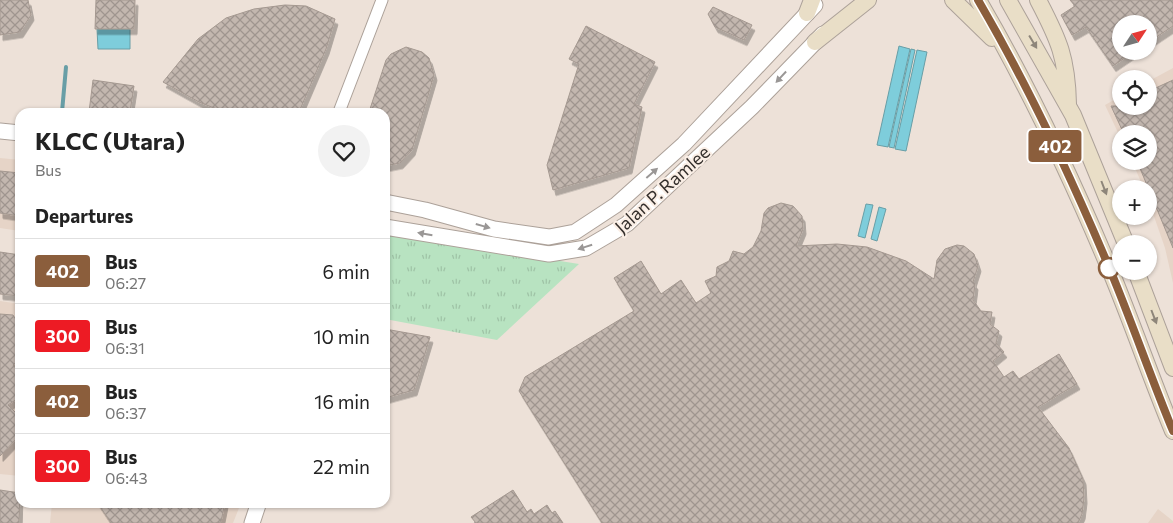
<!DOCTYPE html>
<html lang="en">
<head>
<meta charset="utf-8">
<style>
	:root { --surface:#fff; --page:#f2f2f2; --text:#222; --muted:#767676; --line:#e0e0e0 }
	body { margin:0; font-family:Commissioner,sans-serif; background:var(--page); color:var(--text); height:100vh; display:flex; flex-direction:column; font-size:19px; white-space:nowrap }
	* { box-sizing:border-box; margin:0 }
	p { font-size:16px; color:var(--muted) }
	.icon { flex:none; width:28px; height:28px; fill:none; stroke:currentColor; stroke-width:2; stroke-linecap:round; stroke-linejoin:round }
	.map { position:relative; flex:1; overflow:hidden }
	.side { position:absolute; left:15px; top:108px; width:375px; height:400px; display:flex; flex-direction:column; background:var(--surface); border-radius:15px; box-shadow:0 1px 4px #0004 }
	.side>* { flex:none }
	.badge { padding:0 10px; border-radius:4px; font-size:18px; line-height:32px }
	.needle { width:32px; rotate:54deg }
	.fabs { position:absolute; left:1112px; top:15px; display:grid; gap:10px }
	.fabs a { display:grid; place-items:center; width:45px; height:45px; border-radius:50%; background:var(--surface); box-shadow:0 1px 4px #0004; font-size:25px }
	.map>.badge { position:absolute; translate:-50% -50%; box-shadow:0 0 0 2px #fff }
	h2 { padding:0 20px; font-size:19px; line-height:45px }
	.round { display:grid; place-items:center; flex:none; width:52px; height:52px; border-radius:26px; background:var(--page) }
	.headline { display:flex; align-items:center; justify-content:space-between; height:85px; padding:0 20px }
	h1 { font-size:24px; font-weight:700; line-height:38px }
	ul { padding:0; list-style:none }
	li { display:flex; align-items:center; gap:15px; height:65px; padding:0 20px; border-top:1px solid var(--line) }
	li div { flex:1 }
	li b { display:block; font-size:19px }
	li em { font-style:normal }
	li .badge { min-width:55px; font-weight:700; text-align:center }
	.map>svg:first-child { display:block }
	.built { fill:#e6d4c7 }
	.park { fill:url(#park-tufts) }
	.water { fill:#7ecddb; stroke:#689ea6 }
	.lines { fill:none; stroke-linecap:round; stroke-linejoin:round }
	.stream { stroke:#689ea6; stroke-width:4 }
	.building { fill:url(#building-cross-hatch); stroke:#a49890; filter:url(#shadow) }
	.minor-casing { stroke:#aca199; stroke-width:13 }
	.tertiary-casing { stroke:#aca199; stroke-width:17 }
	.secondary-casing { stroke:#aca199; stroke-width:18 }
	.minor { stroke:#fff; stroke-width:11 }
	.tertiary { stroke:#fff; stroke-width:15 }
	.secondary { stroke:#e9dec7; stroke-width:16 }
	.oneway { fill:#8e867a }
	.oneway2 { fill:#9a9796 }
	.line-casing { stroke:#fff; stroke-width:11 }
	.line { stroke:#8b5e3c; stroke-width:8 }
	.stop-dot { fill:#fff; stroke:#8b5e3c; stroke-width:2.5 }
	.labels { text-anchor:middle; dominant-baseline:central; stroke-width:4; stroke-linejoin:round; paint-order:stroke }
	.street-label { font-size:18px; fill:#342f2c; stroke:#faeee5 }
</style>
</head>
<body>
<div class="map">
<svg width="1173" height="523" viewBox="0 0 1173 523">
	<defs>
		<pattern id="park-tufts" width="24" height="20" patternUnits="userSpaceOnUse" patternTransform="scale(1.25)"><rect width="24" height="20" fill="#b8e3c1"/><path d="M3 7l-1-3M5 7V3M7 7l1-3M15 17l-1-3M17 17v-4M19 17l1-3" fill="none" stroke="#9fc3a6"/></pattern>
		<pattern id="building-cross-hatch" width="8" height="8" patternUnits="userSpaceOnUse" patternTransform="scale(1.25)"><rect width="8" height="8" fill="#c3b7af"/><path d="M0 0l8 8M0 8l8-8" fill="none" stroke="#9f958f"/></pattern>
		<filter id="shadow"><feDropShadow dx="3" dy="5.5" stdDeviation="0" flood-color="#0004"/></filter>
	</defs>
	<rect width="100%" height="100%" fill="#ede1d8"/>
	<path class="built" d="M1173,68V283L1165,248L1149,202V189H1144L1132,161H1149V134H1121V139L1105,105L1121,96V106H1149V81Z
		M0,158L20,160V231L0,228Z
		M0,301L20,304V476L0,474Z
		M52,503H241L233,523H50Z
		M1158,509L1173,521V523H1148Z"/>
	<path class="park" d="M385,233L579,264L497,340L385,319Z"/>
	<path class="water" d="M97,29H130V49H98Z
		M899,46L910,49L888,147L877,145Z
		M911,49L915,50L894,148L889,147Z
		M917,50L927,52L906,151L895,149Z
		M866,204L873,205L865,238L858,236Z
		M879,207L886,209L877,241L871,239Z"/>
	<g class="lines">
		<path class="stream" d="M62,112L66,67"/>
	</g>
	<path class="building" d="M0,0H28L31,15L20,32L0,35Z
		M96,0H135L134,29H95Z
		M1070,0H1173V26L1149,42V24H1121V51H1135L1113,66L1086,27L1072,35L1061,15L1075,6Z
		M285,5L306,6L335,19L326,49L299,112H224L199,102L163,82L198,39L226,18L254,9Z
		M713,7L752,25L744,40L715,27L708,14Z
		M586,26L655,62L634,104L642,107L629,168L553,190L547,165L579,64L569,59Z
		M406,47L422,52L429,58L434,75L412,150L400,163L385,166V112H369L386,60L391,54Z
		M93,80L134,86L130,112H89Z
		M1173,80V248L1137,161H1149V134H1124L1111,106H1149V91Z
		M0,171L20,173V216L0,213Z
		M781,203L793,206L802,216L803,229L796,246L837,244L867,247L906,261L934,279L937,260L945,249L957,245L964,246L974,254L978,266L973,282L975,284L973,300L981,311L992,312L990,324L999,331L996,343L1004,352L993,361L1004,377L1013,371L1019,379L1059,354L1077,384L1038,407L1069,448L1083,479L1084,498L1082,514L1078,523H602L519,391L525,377L634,311L614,278L641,261L661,294L681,280L696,303L711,293L705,281L716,276L717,267L729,261L733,251L744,254L753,247L761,231L764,213L768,208Z
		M0,252L20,255V296L0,294Z
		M0,314L13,315L20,326V359L13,365L20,373V397L8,405L20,417V435L0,456Z
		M385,329L430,337L414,390L385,398Z
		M0,490L20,493L19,523H0Z
		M513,490L527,512L531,509L534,514L547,505L552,513L555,511L563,523H476L471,517Z
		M97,502H225L221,522L215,523H111Z"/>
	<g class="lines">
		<g class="minor-casing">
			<path id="minor" d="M339,112L382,0"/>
		</g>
		<g class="tertiary-casing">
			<path id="tertiary" d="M0,131L20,133
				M385,202L425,210L494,229L549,237L575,232L616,205L684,144L815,5
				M385,227L549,254L586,248L627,224L752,107L823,34
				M252,523L259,502"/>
		</g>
		<g class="secondary-casing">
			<path id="secondary" d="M953,0L992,38
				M978,0C1029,87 1072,179 1111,272C1133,325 1151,378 1173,431
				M1008,0L1073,115L1126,244
				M1038,0C1059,40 1067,58 1068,104
				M807,13L812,0
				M815,42L868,0
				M1136,271L1173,368"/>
		</g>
		<use href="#minor" class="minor"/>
		<use href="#tertiary" class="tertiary"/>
		<use href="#secondary" class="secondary"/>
	</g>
	<defs><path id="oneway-solid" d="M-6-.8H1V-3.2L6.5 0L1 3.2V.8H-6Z" transform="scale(1.25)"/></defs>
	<g class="oneway">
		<use href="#oneway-solid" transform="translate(1033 42) rotate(59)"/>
		<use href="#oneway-solid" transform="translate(1104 188) rotate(69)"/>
		<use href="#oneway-solid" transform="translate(1154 317) rotate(69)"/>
	</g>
	<g class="oneway2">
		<use href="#oneway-solid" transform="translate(781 77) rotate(133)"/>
		<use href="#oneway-solid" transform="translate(652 173) rotate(-41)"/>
		<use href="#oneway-solid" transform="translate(483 226) rotate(16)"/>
		<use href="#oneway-solid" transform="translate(425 234) rotate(-170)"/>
		<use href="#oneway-solid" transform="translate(585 247) rotate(163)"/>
	</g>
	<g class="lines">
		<g class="line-casing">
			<path id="line" d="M978,0C1029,87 1072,179 1111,272C1133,325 1151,378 1173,431"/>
		</g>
		<use href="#line" class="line"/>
	</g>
	<circle class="stop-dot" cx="1109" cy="268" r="10"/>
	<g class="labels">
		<g class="street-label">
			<text transform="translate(662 189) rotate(-42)">Jalan P. Ramlee</text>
		</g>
	</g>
</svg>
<div class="fabs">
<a><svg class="needle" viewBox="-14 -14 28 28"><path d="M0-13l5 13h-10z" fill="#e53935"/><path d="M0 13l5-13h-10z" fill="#767676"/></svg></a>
<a><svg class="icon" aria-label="locate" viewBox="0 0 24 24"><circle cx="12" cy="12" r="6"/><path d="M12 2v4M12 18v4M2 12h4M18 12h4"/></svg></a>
<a><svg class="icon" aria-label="layers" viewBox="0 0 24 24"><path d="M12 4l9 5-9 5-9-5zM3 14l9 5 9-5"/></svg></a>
<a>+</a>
<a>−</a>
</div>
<b class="badge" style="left:1055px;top:146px;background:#8b5e3c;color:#fff">402</b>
<section class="side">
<div class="headline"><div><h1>KLCC (Utara)</h1><p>Bus</p></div><a class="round"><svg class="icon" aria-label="heart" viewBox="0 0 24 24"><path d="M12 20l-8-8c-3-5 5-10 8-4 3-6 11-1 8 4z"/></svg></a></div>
<h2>Departures</h2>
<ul>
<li><span class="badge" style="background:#8b5e3c;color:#fff">402</span><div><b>Bus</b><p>06:27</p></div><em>6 min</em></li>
<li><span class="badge" style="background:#ed1b24;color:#fff">300</span><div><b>Bus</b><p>06:31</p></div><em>10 min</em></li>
<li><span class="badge" style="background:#8b5e3c;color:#fff">402</span><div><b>Bus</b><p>06:37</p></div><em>16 min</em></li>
<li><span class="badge" style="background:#ed1b24;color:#fff">300</span><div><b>Bus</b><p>06:43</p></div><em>22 min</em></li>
</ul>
</section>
</div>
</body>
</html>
